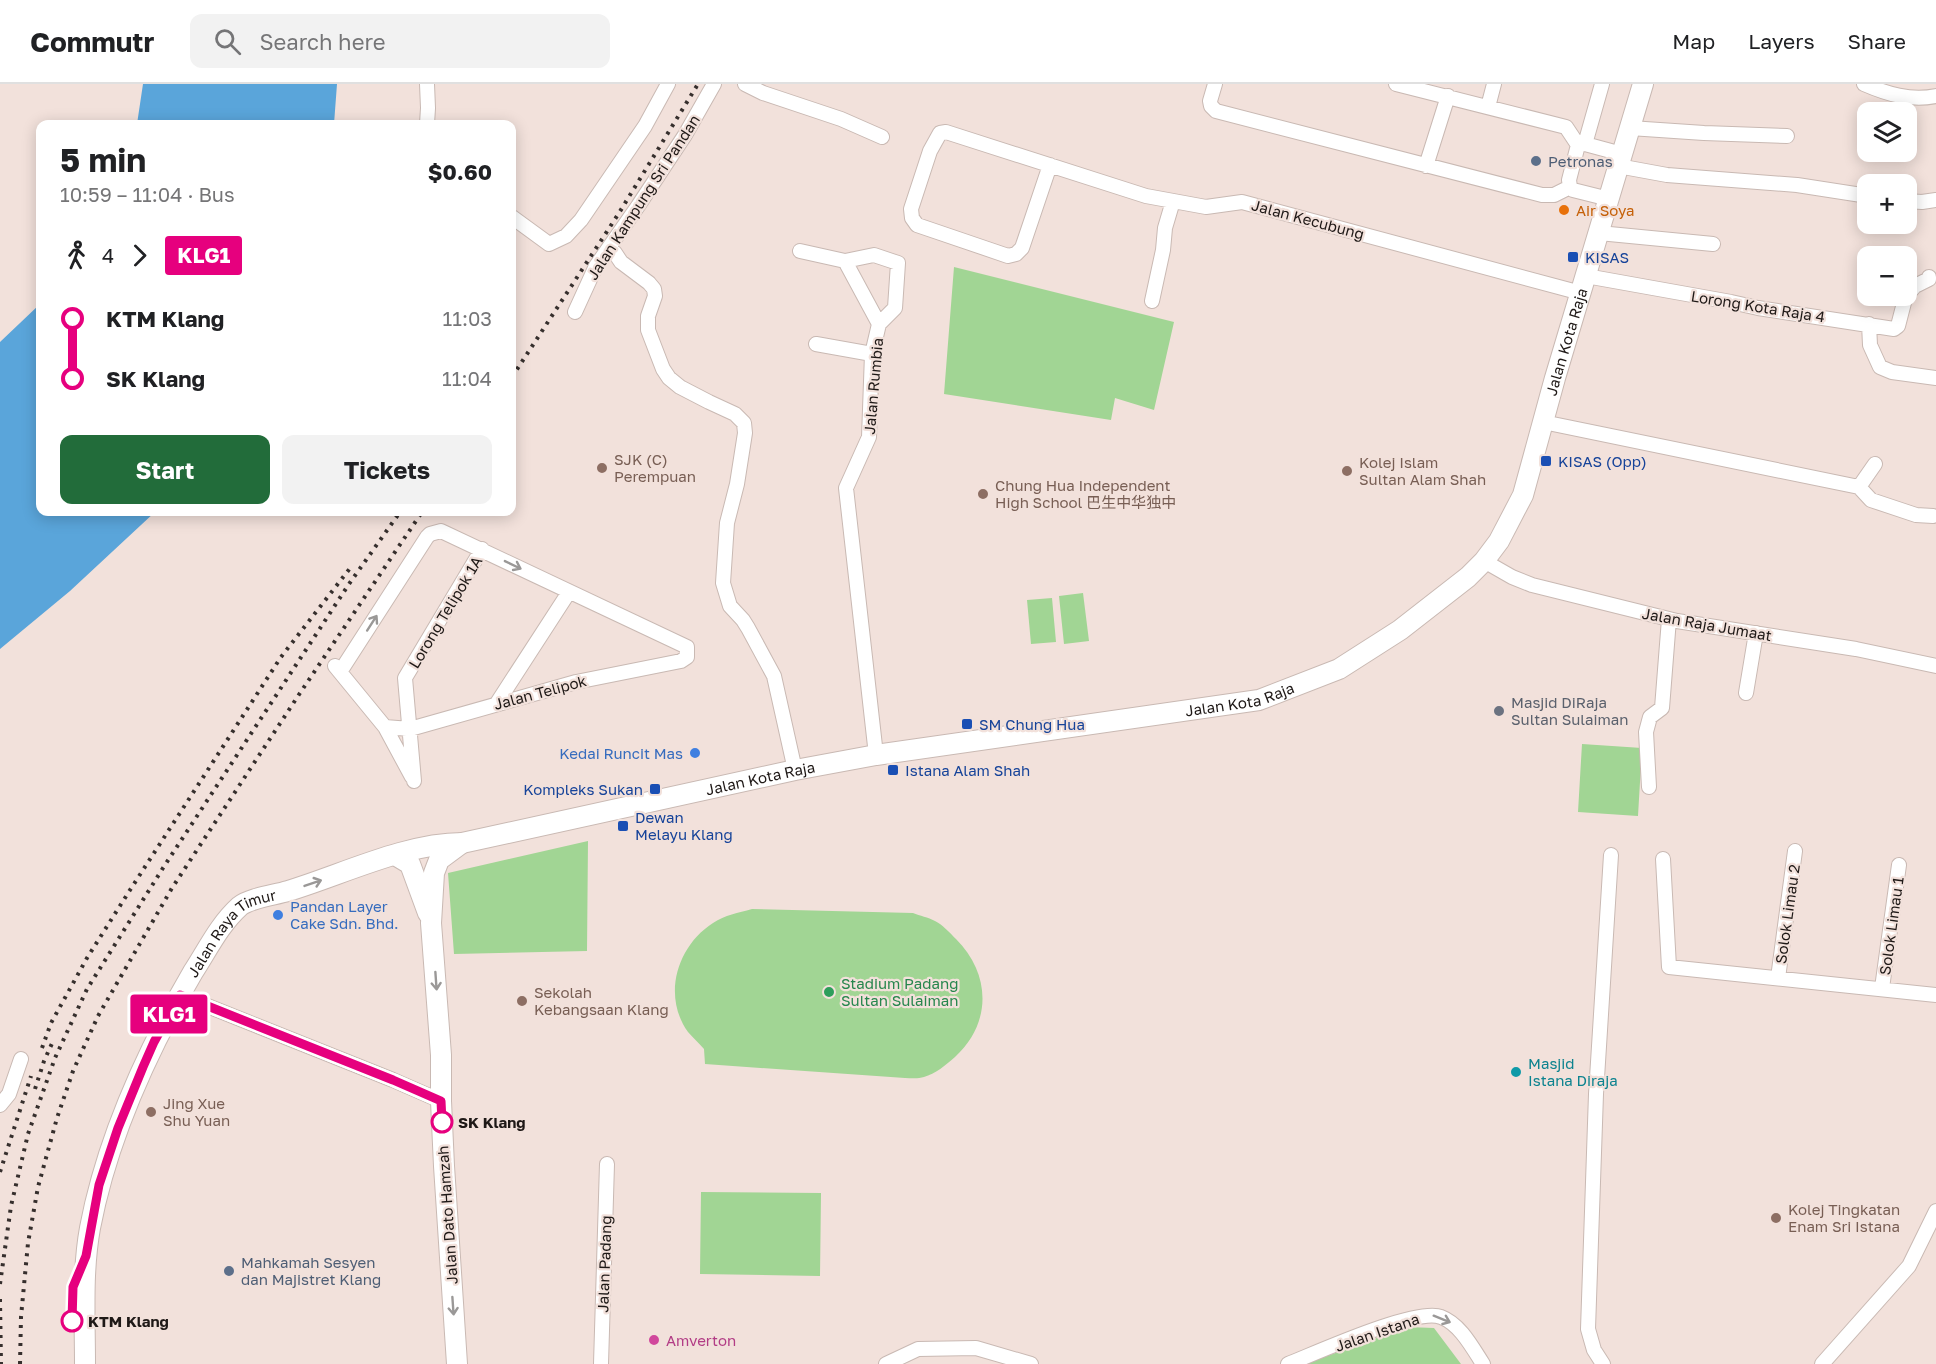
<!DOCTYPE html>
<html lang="en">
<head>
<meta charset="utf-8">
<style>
	:root { --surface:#fff; --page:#f2f2f2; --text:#202124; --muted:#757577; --line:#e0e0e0; --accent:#226c3a }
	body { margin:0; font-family:"Golos Text","Noto Sans SC",sans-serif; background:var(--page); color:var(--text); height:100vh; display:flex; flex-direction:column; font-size:22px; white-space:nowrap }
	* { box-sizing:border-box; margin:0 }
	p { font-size:20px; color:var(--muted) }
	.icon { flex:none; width:33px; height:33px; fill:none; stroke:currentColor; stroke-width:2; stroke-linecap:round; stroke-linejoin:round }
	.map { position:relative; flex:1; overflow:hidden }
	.panel { position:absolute; left:36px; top:36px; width:480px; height:396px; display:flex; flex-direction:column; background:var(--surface); border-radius:12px; box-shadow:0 3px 15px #0003 }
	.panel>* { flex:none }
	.badge { padding:0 12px; border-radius:4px; font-size:21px; line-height:39px }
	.controls { position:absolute; left:1857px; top:18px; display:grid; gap:12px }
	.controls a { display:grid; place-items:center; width:60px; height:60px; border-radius:12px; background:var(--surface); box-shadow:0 3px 15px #0003; font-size:30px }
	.map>.badge { position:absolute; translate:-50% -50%; box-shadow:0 0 0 3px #fff }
	.legs { display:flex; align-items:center; gap:9px; height:66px; padding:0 24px; font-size:20px }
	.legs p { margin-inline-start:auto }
	.headline { display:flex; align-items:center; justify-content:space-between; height:102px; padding:0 24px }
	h1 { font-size:33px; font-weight:700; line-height:45px }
	.cta { display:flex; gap:12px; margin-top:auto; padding:12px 24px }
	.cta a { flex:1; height:69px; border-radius:12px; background:var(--accent); color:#fff; font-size:24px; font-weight:700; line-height:69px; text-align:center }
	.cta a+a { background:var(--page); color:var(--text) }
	ul { padding:0 24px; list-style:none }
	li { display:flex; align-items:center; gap:21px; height:60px; font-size:22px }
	li i { display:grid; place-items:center; width:9px; height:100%; margin:0 8px; background:currentColor }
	li i::after { content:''; width:15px; height:15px; margin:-8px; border:4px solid; border-radius:50%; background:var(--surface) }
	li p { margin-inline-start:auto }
	li:first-child i { background:linear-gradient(#0000 50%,currentColor 0) }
	li:last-child i { background:linear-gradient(currentColor 50%,#0000 0) }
	header { display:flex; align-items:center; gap:36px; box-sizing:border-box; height:84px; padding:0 30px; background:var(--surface); border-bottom:2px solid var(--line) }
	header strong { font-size:28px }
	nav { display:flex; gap:33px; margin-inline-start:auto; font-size:21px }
	.search { width:420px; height:54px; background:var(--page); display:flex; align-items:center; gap:15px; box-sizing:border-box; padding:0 21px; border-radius:12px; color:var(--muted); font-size:22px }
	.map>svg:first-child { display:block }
	.green { fill:#a1d594 }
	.water { fill:#5aa5da }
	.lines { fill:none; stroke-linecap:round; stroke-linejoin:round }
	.street-casing { stroke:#c9b9b3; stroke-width:16 }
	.secondary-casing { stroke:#c9b9b3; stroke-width:22 }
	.street { stroke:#fff; stroke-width:14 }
	.secondary { stroke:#fff; stroke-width:20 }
	.rail { stroke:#362f2d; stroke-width:4; stroke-dasharray:3 6; stroke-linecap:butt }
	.oneway { stroke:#9a9897 }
	.line-1-casing { stroke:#fff; stroke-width:14 }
	.line-1 { stroke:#e6007e; stroke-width:9 }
	.service-dot { fill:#5c6f8a; stroke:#f2e1db; stroke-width:2 }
	.food-dot { fill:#e8710a; stroke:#f2e1db; stroke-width:2 }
	.transit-dot { fill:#1a4fb4; stroke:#f2e1db; stroke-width:2 }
	.education-dot { fill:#8d6e63; stroke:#f2e1db; stroke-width:2 }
	.worship-dot { fill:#6b7280; stroke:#f2e1db; stroke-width:2 }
	.shop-dot { fill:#3f7fe0; stroke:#f2e1db; stroke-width:2 }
	.leisure-dot { fill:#2e9e5b; stroke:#f2e1db; stroke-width:2 }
	.culture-dot { fill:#0f9aa8; stroke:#f2e1db; stroke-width:2 }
	.stop-1-dot { fill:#fff; stroke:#e6007e; stroke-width:3 }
	.hotel-dot { fill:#d1479c; stroke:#f2e1db; stroke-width:2 }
	.labels { text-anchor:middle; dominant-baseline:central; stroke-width:4.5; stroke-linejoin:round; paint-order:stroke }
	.service-label { font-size:15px; fill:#4e5e75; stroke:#f2e1db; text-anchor:start }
	.street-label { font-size:15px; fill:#1f1917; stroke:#f2e1db }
	.food-label { font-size:15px; fill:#c56008; stroke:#f2e1db; text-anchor:start }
	.transit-label { font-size:15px; fill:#164399; stroke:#f2e1db; text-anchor:start }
	.education-label { font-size:15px; fill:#785e54; stroke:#f2e1db; text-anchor:start }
	.worship-label { font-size:15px; fill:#5b616d; stroke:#f2e1db; text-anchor:start }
	.shop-label { font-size:15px; fill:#366cbe; stroke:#f2e1db; text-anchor:end }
	.leisure-label { font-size:15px; fill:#27864d; stroke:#f2e1db; text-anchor:start }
	.culture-label { font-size:15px; fill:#0d838f; stroke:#f2e1db; text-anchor:start }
	.stop-label { font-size:15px; font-weight:bold; fill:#1f1917; stroke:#f2e1db; text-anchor:start }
	.hotel-label { font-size:15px; fill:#b23c85; stroke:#f2e1db; text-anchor:start }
</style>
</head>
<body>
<header>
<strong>Commutr</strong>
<div class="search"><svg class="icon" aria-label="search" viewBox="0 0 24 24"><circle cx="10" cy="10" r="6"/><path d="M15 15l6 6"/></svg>Search here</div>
<nav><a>Map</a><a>Layers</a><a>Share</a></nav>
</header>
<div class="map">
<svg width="1936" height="1280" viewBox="0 0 1936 1280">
	<rect width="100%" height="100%" fill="#f2e1db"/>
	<path class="green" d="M954,183L1174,238L1154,326L1115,314L1111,336L944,310Z
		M1083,509L1089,557L1064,560L1059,512Z
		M1052,514L1056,558L1031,560L1027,516Z
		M1582,660L1642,664L1638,732L1578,728Z
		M588,757L587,867L454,870L448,789Z
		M752,825L913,829C920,832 928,833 935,837C942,840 950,849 956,855C991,890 992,939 955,973C946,981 935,990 924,993C918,995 911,994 905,994L705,980L704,965C699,959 693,954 688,948C662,912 677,862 713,839C725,831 738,829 752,825Z
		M701,1108L821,1109L820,1192L700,1190Z
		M1407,1243L1434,1244L1461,1280H1305Z"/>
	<path class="water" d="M143,0H337L334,40H137Z
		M40,220V428H155L70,507L0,565V258Z"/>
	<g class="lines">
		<g class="street-casing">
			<path id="street" d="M745,0L763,9L841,35L882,53
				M1215,0L1210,17L1211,22L1216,27L1542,111H1554L1570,103
				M1396,0L1566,43L1578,61
				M1864,0C1887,10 1910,17 1936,12
				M1488,23L1494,0
				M427,40L428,24L427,0
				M1630,44L1704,49L1787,52
				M1585,60L1602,0
				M1578,61L1585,60L1622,70
				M1050,81L1022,164L1016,170L1008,172L917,141L912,134L911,125L930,67L940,49L946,48L1146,112L1206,123L1242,118L1581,209
				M1426,82L1448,12
				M1618,82L1667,91L1797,101L1868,112
				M1570,103L1569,96L1578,61
				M1570,103L1573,106L1609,115
				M1906,117L1922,118L1936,116
				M512,133L549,160L566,152L581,136L645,42L668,0
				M1599,149L1713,160
				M609,164L615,169L621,178L649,199L654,205L655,212L648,232V246L663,285L669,294L680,303L709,318L735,330L744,339L745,349L737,400L727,439L723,499L730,522L743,536L748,544L774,592L795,686
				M800,167L845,177L874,171L898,179L895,224L879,240L872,270L869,353L846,404L876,671
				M845,177L879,240
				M1586,192L1731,218L1758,224L1894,245L1898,242L1906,211
				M1907,211L1915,202L1929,195V193
				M1152,217L1163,166L1165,144L1173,117
				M575,228L596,182L638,122L685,51L714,0
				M1869,240L1870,261L1880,283L1892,288L1936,294
				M816,260L872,270
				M1543,338L1859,403L1875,380
				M1859,403L1871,416L1916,431L1933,432
				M1484,477L1512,493L1532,501L1677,537L1856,565L1936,582
				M335,582L385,643L412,693
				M340,588L427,453L430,450L441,447L687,563V573L681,577L576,598L410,645L385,643
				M1746,609L1756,549
				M497,619L569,508
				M414,697L405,594L482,465
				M1649,703L1646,648L1650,633L1662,624L1669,535
				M1663,775L1669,883L1936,911
				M1778,894L1795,767
				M1882,904L1899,781
				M180,911L393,996L441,1017
				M0,1021L9,1010L21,975
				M601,1280L607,1080
				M886,1280L918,1265L976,1264L1031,1280
				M1288,1280C1316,1269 1417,1223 1441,1233C1460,1240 1472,1263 1483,1280
				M1603,1280L1594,1266L1588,1245L1596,1010L1611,771
				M1822,1280L1909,1182L1936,1127"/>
		</g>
		<g class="secondary-casing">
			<g id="secondary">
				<path d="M395,771L410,780L428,829"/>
				<path id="s1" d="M85,1280C85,1235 82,1188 90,1144C107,1054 147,967 193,888C208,865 219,841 240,822C250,814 275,811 288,807C341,791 406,759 462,759L795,686L876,671L1259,616L1339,585L1400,546L1468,493L1484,477L1499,457L1523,411L1555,294L1643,0"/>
				<path d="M457,1280L444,1082L441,1017V971L431,839L434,789L439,776L462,759"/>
			</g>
		</g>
		<use href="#street" class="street"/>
		<use href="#secondary" class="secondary"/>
		<path class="rail" d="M512,293L619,129L698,0
			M42,964L51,939L87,874L130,806L281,573L351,483
			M35,1005L44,977L54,955
			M0,1088L31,992
			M0,1200L11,1122L28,1050L55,974L87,905L163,784L349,500L400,428
			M0,1215L1,1280
			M20,1280L21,1233L28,1159L38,1103L57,1034L73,987L98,932L172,804L300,609L422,428"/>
	</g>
	<defs><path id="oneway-shaft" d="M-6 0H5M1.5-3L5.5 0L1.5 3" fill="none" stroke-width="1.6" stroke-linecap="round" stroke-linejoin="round" transform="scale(1.5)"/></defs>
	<g class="oneway">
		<use href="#oneway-shaft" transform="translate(513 481) rotate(26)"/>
		<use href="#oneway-shaft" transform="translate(372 539) rotate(-57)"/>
		<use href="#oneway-shaft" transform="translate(313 799) rotate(-19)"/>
		<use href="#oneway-shaft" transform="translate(436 897) rotate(86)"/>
		<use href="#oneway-shaft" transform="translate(453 1222) rotate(86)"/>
		<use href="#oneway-shaft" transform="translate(1442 1235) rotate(22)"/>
	</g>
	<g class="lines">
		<g class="line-1-casing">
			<path id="line-1" d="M72,1237L73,1203L86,1172L99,1101L118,1044L143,983L154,958L180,911L393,996L441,1017L442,1038"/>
		</g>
		<use href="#line-1" class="line-1"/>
	</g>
	<g class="service-dot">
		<circle cx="1536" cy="77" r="6"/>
		<circle cx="229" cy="1187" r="6"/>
	</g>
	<circle class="food-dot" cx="1564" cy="126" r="6"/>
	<g class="transit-dot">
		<rect x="1567" y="167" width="12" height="12" rx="3"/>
		<rect x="1540" y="371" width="12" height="12" rx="3"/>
		<rect x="961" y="634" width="12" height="12" rx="3"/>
		<rect x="887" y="680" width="12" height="12" rx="3"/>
		<rect x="649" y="699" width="12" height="12" rx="3"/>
		<rect x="617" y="736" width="12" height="12" rx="3"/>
	</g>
	<g class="education-dot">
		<circle cx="602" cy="384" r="6"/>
		<circle cx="1347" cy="387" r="6"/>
		<circle cx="983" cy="410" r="6"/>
		<circle cx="522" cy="917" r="6"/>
		<circle cx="151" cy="1028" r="6"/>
		<circle cx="1776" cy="1134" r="6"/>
	</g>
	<circle class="worship-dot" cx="1499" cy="627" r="6"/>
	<g class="shop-dot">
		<circle cx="695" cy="669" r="6"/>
		<circle cx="278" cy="831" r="6"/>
	</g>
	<circle class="leisure-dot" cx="829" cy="908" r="6"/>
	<circle class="culture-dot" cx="1516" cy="988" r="6"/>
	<g class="stop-1-dot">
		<circle cx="442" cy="1038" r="10"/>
		<circle cx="72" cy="1237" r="10"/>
	</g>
	<circle class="hotel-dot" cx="654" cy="1256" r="6"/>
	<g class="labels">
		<g class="service-label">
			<text x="1548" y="77">Petronas</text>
			<text x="241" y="1178">Mahkamah Sesyen<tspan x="241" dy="17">dan Majistret Klang</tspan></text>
		</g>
		<g class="street-label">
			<text transform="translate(643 113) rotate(-57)">Jalan Kampung Sri Pandan</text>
			<text transform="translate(1308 135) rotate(15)">Jalan Kecubung</text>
			<text transform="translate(1758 222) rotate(9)">Lorong Kota Raja 4</text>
			<text stroke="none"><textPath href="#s1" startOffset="2040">Jalan Kota Raja</textPath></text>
			<text transform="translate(873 302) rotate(-85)">Jalan Rumbia</text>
			<text transform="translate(445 528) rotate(-59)">Lorong Telipok 1A</text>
			<text transform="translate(1707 540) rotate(10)">Jalan Raja Jumaat</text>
			<text transform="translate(540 608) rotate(-15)">Jalan Telipok</text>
			<text stroke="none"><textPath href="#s1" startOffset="1518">Jalan Kota Raja</textPath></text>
			<text stroke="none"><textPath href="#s1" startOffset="1032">Jalan Kota Raja</textPath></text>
			<text transform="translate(1787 830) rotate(-82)">Solok Limau 2</text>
			<text transform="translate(1891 842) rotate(-82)">Solok Limau 1</text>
			<text stroke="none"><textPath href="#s1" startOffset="471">Jalan Raya Timur</textPath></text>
			<text transform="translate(447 1131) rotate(-94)">Jalan Dato Hamzah</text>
			<text transform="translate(604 1180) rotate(-88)">Jalan Padang</text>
			<text transform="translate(1377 1248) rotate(-19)">Jalan Istana</text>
		</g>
		<g class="food-label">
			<text x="1576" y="126">Air Soya</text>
		</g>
		<g class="transit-label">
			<text x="1585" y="173">KISAS</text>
			<text x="1558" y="377">KISAS (Opp)</text>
			<text x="979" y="640">SM Chung Hua</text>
			<text x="905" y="686">Istana Alam Shah</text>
			<text x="643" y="705" text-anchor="end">Kompleks Sukan</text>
			<text x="635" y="733">Dewan<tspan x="635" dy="17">Melayu Klang</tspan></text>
		</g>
		<g class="education-label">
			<text x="614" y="375">SJK (C)<tspan x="614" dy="17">Perempuan</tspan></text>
			<text x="1359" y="378">Kolej Islam<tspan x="1359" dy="17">Sultan Alam Shah</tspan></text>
			<text x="995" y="401">Chung Hua Independent<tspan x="995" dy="17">High School 巴生中华独中</tspan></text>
			<text x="534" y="908">Sekolah<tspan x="534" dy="17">Kebangsaan Klang</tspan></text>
			<text x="163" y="1019">Jing Xue<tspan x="163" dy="17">Shu Yuan</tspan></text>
			<text x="1788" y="1125">Kolej Tingkatan<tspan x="1788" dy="17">Enam Sri Istana</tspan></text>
		</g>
		<g class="worship-label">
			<text x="1511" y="618">Masjid DiRaja<tspan x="1511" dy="17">Sultan Sulaiman</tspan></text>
		</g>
		<g class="shop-label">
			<text x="683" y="669">Kedai Runcit Mas</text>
			<text x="290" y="822" text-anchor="start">Pandan Layer<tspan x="290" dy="17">Cake Sdn. Bhd.</tspan></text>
		</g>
		<g class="leisure-label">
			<text x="841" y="899">Stadium Padang<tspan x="841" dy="17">Sultan Sulaiman</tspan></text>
		</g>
		<g class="culture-label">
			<text x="1528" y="979">Masjid<tspan x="1528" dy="17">Istana Diraja</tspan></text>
		</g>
		<g class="stop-label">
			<text x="458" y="1038">SK Klang</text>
			<text x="88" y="1237">KTM Klang</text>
		</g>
		<g class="hotel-label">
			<text x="666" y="1256">Amverton</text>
		</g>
	</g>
</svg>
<div class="controls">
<a><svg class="icon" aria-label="layers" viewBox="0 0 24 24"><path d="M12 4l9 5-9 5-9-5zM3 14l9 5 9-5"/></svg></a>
<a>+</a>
<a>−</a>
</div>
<b class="badge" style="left:169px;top:930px;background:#e6007e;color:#fff">KLG1</b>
<section class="panel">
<div class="headline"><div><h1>5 min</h1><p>10:59 – 11:04 · Bus</p></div><b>$0.60</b></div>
<div class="legs"><svg class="icon" aria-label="walk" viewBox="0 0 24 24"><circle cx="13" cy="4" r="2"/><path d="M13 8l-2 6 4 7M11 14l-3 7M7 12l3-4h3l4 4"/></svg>4<svg class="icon" aria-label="forward" viewBox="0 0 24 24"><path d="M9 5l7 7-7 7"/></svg><b class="badge" style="background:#e6007e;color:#fff">KLG1</b></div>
<ul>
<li><i style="color:#e6007e"></i><b>KTM Klang</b><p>11:03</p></li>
<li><i style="color:#e6007e"></i><b>SK Klang</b><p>11:04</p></li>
</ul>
<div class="cta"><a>Start</a><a>Tickets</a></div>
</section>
</div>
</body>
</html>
